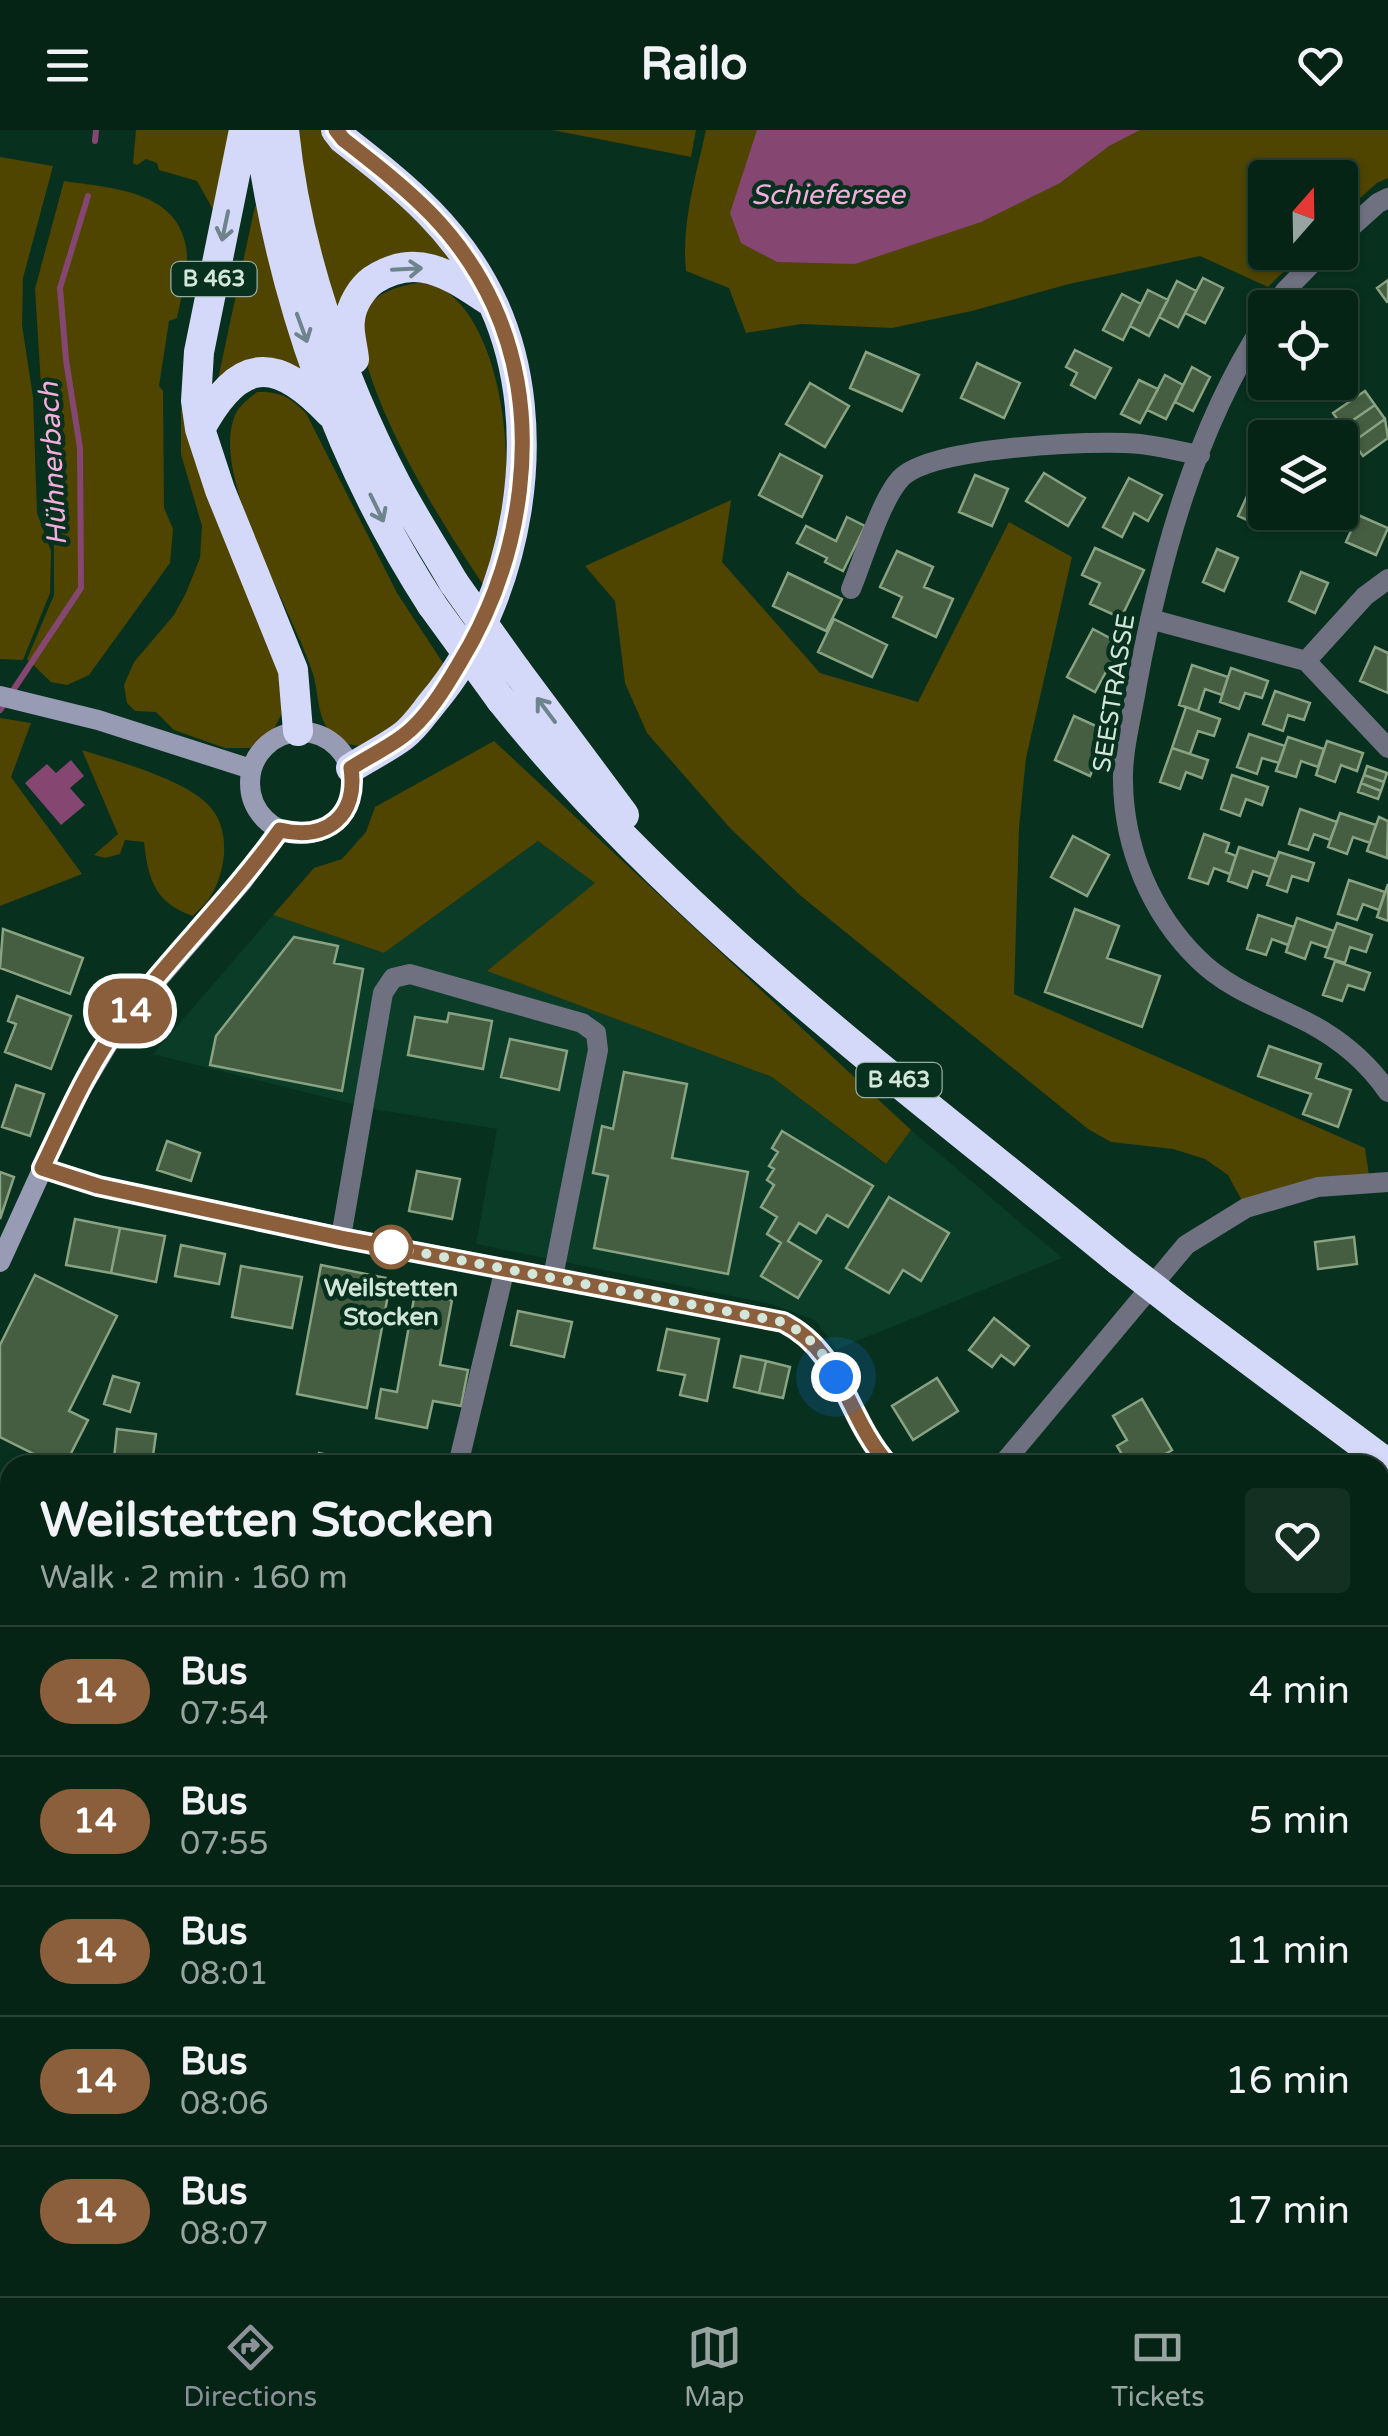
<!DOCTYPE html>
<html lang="en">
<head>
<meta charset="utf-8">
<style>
	:root { --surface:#062416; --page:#143023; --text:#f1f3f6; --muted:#98a4a1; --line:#274135; --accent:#8c9099 }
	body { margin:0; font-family:"Varela Round",sans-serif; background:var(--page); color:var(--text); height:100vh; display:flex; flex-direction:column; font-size:38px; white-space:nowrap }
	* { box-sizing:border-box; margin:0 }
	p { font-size:32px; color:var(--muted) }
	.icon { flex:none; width:55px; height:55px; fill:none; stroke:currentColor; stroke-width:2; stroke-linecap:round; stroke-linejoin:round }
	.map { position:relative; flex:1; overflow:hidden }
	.panel { position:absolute; left:0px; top:1325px; width:1390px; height:842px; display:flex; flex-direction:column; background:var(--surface); border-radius:30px 30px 0 0; box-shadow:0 2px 8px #0004,0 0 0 2px var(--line) }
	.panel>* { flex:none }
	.badge { padding:0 20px; border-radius:32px; font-size:35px; line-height:65px }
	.needle { width:65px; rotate:20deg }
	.controls { position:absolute; left:1248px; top:30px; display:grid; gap:20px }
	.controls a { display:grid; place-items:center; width:110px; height:110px; border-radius:10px; background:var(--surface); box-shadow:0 2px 8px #0004,0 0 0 2px var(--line); font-size:50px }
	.you { position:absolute; width:50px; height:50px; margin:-25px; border:8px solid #fff; border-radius:50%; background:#1a73e8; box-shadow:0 0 0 15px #1a73e833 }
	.map>.badge { position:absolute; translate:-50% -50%; box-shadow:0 0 0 5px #fff }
	.round { display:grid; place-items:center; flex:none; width:105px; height:105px; border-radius:10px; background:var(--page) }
	.overview { display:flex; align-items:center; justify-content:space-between; height:170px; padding:0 40px }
	h1 { font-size:48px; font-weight:800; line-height:75px }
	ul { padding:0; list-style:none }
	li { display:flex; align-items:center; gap:30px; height:130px; padding:0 40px; border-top:2px solid var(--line) }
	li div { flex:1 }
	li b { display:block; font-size:38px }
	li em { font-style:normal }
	li .badge { min-width:110px; font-weight:700; text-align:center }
	header { display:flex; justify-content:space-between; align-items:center; height:130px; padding:0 40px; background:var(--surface); font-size:45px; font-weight:800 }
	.tabs { display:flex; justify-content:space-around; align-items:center; height:140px; border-top:2px solid var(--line); background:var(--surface); font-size:28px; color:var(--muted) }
	.tabs a { display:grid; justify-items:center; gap:5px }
	.tabs .on { color:var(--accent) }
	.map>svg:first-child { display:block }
	.built { fill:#0a3c28 }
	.green { fill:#4f4400 }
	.water { fill:#854672 }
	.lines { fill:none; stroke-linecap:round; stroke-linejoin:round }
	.stream { stroke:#854672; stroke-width:6 }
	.building { fill:#455d40; stroke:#88a282; stroke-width:2.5 }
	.street { stroke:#6f7181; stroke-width:20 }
	.secondary { stroke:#979bb4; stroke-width:20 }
	.highway { stroke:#d5d9f9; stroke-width:30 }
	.highway-bridge { stroke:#d5d9f9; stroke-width:30 }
	.oneway { stroke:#6e848c }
	.line-casing { stroke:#fff; stroke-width:22 }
	.line { stroke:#8b5e3c; stroke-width:15 }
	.walk { stroke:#d2e6da; stroke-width:10; stroke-dasharray:0 18 }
	.stop-dot { fill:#fff; stroke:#8b5e3c; stroke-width:5 }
	.labels { text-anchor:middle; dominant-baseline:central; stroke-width:9; stroke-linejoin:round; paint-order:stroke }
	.shield { fill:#08301e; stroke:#95afa2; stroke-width:2.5 }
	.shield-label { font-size:22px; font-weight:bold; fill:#d2e6da }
	.street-label { font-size:25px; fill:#d2e6da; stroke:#08301e }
	.stop-label { font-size:25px; font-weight:bold; fill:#d2e6da; stroke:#08301e }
	.water-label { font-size:28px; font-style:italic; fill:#f7acde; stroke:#08301e }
</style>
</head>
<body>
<header><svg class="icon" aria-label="menu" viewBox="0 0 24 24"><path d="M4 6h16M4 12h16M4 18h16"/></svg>Railo<svg class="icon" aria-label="heart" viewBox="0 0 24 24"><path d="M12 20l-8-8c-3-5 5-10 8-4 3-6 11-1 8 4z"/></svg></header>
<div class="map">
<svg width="1388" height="2166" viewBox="0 0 1388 2166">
	<rect width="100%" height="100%" fill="#08301e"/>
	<path class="built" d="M538,711L596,753L488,841L772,947L885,1034L911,1000L1062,1128L837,1219L815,1190L771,1174L476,1114L497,999L373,979L153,924L273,785L384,823Z"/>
	<path class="green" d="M136,0H230L194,251L282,553L281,585L274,599L250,618H225L174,600L156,582L135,581L127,573L124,555L134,532L174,485L186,463L200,428L202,396L181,324V281L215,83L197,51L159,40L157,33L146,29L137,35L133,33Z
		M293,0H323L429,98L457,134L432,128L335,185Z
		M552,0H696L691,27Z
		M706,0H1388V48L1377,53L1340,86V48H1265V122L1302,123L1268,157L1200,126L1069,154L972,181L892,198L801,194L746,203L729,158L686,141C681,93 696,46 706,0Z
		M0,27L53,36L23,148L22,195L33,267L37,383L51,421L50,463L23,530L0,529Z
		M64,51C110,58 177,60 186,117C190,138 181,167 177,188L169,191L159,256L163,261L164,378L173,399L170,433L89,545L67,555L51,552L27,529L54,465V410L48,367L35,159Z
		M255,76L259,77L310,253L300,247L215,263Z
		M426,152C490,169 508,285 506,341C504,380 493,419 484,456C440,391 384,300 364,224C362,218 358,208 358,202C361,165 396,155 426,152Z
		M257,262C280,261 290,267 306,283L397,463L445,536C425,563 402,610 365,615C352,617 338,612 330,602C317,586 319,564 313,544C293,481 214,354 233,291C236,278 247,270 257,262Z
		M731,370L722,432L820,543L918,572L1009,392L1072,427L1026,628L1019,698L1014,864L1365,1018L1369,1045L1246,1078L1228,1045L1205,1029L1173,1019L1111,1012L1088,999L801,766L730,698L647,603L625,553L615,471L585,436Z
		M0,588L31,593L11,647L82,744L0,776Z
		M494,611L911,1000L886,1034L772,947L487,841L595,753L538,711L384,823L273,785L314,738L342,729L366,702L375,677Z
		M82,620C116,631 176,647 203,670C231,692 228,734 213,762C209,771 200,779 193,786C155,773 148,749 144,712L125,710L120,724L105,728L94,725L118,704Z"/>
	<path class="water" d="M757,0H1140L1109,16L1060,53L981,92L855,134L777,132L741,113L730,83Z
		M71,630L84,646L70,658L85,675L61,695L25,653L47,634L56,643Z"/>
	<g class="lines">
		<path class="stream" d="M95,11L96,0
			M0,580L81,458L80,318L66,230L60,158L88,66"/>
	</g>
	<path class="building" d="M1203,148L1223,158L1205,193L1185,183Z
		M1388,150V172H1387L1377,158Z
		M1177,151L1196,161L1178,197L1159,187Z
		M1148,160L1168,170L1149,206L1130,196Z
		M1122,164L1141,174L1123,210L1103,200Z
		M1075,220L1111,238L1095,268L1071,255L1077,243L1066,237Z
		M866,222L919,245L902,281L850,258Z
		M1346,228L1354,242L1340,251V232Z
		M977,233L1020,253L1004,288L961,268Z
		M1192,237L1210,247L1193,281L1175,272Z
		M1165,245L1183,255L1166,289L1147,280Z
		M1139,250L1158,259L1140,293L1121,284Z
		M1313,252H1338L1320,264Z
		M810,253L849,276L825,317L786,294Z
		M1365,261L1375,275L1343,297L1333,283Z
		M1375,275L1385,289L1353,312L1343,297Z
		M1385,289L1388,308L1363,326L1353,312Z
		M780,324L822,346L802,387L759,365Z
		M1262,333L1265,335V382H1277L1269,400L1238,386Z
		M1044,343L1085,368L1068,396L1026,371Z
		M975,345L1008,359L992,396L959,382Z
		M1129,348L1162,365L1148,391L1134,383L1122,407L1103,397Z
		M1358,385L1388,398L1376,425L1346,412Z
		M847,387L865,396L843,441L825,432L827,428L797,413L806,396L836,411Z
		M1095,418L1144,440L1121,488L1090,474L1100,453L1082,445Z
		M1217,419L1238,428L1224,461L1203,452Z
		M897,421L933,437L924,457L953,469L936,507L893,487L902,467L880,457Z
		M1301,442L1328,453L1315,483L1289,471Z
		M788,443L842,469L826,501L773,476Z
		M834,489L887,515L872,547L818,522Z
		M1093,499L1121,514L1095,562L1067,547Z
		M1375,517L1388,523V563L1360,551Z
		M1192,535L1228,547L1222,565L1205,559L1198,581L1179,575Z
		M1231,538L1268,551L1262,568L1245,563L1239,579L1220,572Z
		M1275,561L1310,573L1304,590L1288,585L1283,601L1263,594Z
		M1186,577L1220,589L1214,606L1198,601L1190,624L1172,618Z
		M1074,586L1109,602L1090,646L1055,630Z
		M1249,604L1285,616L1279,633L1262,628L1257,644L1237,637Z
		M1288,607L1324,619L1318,637L1301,631L1296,647L1276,641Z
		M1327,611L1363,623L1357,641L1341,635L1335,652L1316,645Z
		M1172,618L1208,630L1202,648L1186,642L1180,659L1160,652Z
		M1367,636L1387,643L1384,652L1364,645Z
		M1232,645L1268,657L1262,675L1246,669L1240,686L1221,679Z
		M1364,645L1384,652L1381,661L1361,653Z
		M1361,653L1381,661L1378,669L1358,662Z
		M1300,679L1337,692L1330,710L1314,704L1308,720L1289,714Z
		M1340,683L1376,695L1370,713L1353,707L1347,724L1328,717Z
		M1379,687L1388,691L1387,728L1367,721Z
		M1204,704L1229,713L1226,722L1236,726L1230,744L1214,738L1208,754L1189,748Z
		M1073,706L1109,725L1087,766L1051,747Z
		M1239,717L1276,729L1270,747L1253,741L1247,758L1228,751Z
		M1279,722L1314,733L1308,751L1292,746L1287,762L1267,755Z
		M1349,750L1385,762L1379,780L1363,774L1357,790L1338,784Z
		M1388,754V791L1377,787Z
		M1075,779L1119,796L1107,828L1160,846L1142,897L1045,862Z
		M1258,785L1294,797L1288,815L1272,809L1266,825L1247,819Z
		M1297,788L1334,801L1328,818L1311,812L1305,829L1286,822Z
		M1337,793L1372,805L1366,822L1350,817L1345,833L1325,827Z
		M3,799L83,828L70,864L0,838Z
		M294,807L338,816L334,833L363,839L342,961L210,935L216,906Z
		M1335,831L1370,843L1364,860L1348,855L1342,871L1323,865Z
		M17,866L71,886L51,939L5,922L16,894L8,891Z
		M449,883L492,891L483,939L408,925L415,887L447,892Z
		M510,909L567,921L559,960L501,947Z
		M1269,916L1321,934L1316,948L1351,960L1338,997L1303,984L1311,964L1258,946Z
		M624,942L687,954L672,1028L748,1042L728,1144L594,1118L608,1046L593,1043L602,996L613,999Z
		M16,955L44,964L30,1006L2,997Z
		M782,1001L873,1056L848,1097L827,1085L816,1103L799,1093L788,1111L821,1131L798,1168L761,1146L781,1113L767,1104L777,1087L761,1077L774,1055L767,1050L774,1039L769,1036L778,1022L772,1018Z
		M167,1011L200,1023L191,1051L157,1040Z
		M417,1041L460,1049L452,1089L409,1081Z
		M0,1042L14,1047L0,1089Z
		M889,1067L949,1103L921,1151L903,1140L889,1163L846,1138Z
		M75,1089L120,1098L111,1143L66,1135Z
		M120,1098L165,1106L156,1152L111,1143Z
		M1354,1107L1357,1134L1318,1139L1315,1112Z
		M181,1115L225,1124L219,1154L175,1146Z
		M321,1135L391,1149L367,1278L297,1264Z
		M241,1136L302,1147L292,1198L232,1187Z
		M35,1145L117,1186L69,1281L88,1290L65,1335H56L0,1307V1215Z
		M415,1163L452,1170L440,1235L468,1240L461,1276L433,1271L427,1298L376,1288L381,1259L397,1262Z
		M518,1181L572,1192L564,1227L511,1215Z
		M994,1188L1029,1216L1014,1235L1001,1225L992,1237L969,1220Z
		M667,1199L719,1209L707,1271L680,1265L685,1245L658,1240Z
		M741,1226L766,1231L759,1263L734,1257Z
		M766,1231L790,1237L783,1268L759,1263Z
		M113,1246L139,1253L130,1282L104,1274Z
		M937,1248L958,1281L913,1310L892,1276Z
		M1142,1269L1172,1320L1147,1335H1128L1117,1316L1127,1310L1113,1286Z
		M117,1299L156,1304L152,1333L114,1329Z
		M319,1323L353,1331L352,1335H316Z
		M619,1326L657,1330V1335H618Z
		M203,1329L232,1335H202Z
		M0,1387L10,1388L9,1423H0Z
		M1385,1658L1388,1660V1691L1380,1685V1664Z
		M0,1736L10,1740L0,1775Z
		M1383,1883L1388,1888V1926L1380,1934V1886Z
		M0,1941L10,1943V1988L0,1987Z
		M1384,2028L1388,2043V2092L1380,2069V2029Z
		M0,2038L10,2039L5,2101L0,2100Z
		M75,2158H118L117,2166H74Z
		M151,2158H195L193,2166H149Z
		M269,2158H305V2161L289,2160L288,2166H268Z
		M576,2158H610L608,2166H574Z
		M857,2158H887L889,2166H859Z
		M933,2158H983L985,2162L949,2166L948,2159L934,2163Z
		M1136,2158H1156L1150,2166Z
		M1245,2158H1287L1289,2166H1247Z"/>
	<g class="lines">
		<path class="street" d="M1340,107L1378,73L1388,68
			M1274,178L1285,161L1323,122
			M1265,192C1195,299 1160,430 1137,554C1132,586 1122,620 1123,652C1124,718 1151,783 1198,829C1229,860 1271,873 1309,893C1341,910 1368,933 1388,962
			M851,459C863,430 881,369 901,348C932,317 1079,312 1125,313C1149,313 1176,321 1200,325
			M1150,489L1306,531L1388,618
			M1306,531L1365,466L1388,449
			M42,1038L98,1056L341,1107L783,1192C843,1222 847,1288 889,1335
			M341,1107L383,863L393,848L410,844L582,893L596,903L598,920L553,1147
			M458,1335L505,1138
			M1002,1335L1186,1115L1246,1078L1318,1057L1388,1052
			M0,1697L10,1699
			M0,1834L10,1810
			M0,1916L10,1915
			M1380,1999L1388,2008
			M0,2131L10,2130
			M34,2158L36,2166
			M229,2158L230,2166
			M1067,2158L1074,2166
			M723,2162L742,2158
			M1184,2166L1195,2158"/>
		<path class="secondary" d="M0,566L98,590L251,639
			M250 653a51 51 0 1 1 102 0a51 51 0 1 1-102 0Z
			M0,1132L73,972L121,892L242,752L280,700
			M0,1358L10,1359
			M1380,1730L1388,1736"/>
		<path class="highway" d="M244,0L199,222L196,271L200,299L220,360L293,540L298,601
			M259,0C281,168 340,333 432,475
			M284,0C296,121 340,246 396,354C414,388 435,420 454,453
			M336,0L343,9C406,58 460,101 494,176C549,298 519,470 433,572C424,583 415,597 403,606C387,618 368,627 351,638
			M354,229C353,217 348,202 350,190C351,175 362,158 373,150C417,121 450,145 488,170
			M200,299C239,227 275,225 330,283
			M516,540L624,685
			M501,570C674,787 905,955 1119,1131
			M1182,1180L1388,1334"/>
		<path class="highway-bridge" d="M454,453L516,540
			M432,475L501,570
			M1119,1131L1182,1180"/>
	</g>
	<defs><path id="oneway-shaft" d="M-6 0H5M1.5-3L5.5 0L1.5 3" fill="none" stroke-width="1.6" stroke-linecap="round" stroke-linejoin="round" transform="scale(2.5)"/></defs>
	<g class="oneway">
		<use href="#oneway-shaft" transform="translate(225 96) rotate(102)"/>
		<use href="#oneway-shaft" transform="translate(407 139) rotate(-3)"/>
		<use href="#oneway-shaft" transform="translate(302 198) rotate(70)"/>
		<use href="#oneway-shaft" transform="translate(377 378) rotate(64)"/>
		<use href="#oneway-shaft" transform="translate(546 580) rotate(-127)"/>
	</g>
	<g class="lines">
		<g class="line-casing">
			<path id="line" d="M336,0L343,9C407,59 459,99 494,176C545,290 523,430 459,534C445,558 426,589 403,606C387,618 368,627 351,638C358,686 327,711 280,700C232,767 173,824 123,889C89,934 66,988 42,1038L98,1056L341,1108L783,1192C844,1223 846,1288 889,1335"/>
		</g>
		<use href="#line" class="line"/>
		<path class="walk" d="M391,1117L783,1192C810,1206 823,1221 836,1247"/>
	</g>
	<circle class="stop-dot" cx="391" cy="1117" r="20"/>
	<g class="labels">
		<g class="shield">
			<rect x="171.5" y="132" width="85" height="34" rx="8"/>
			<rect x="856.5" y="933" width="85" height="34" rx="8"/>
		</g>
		<g class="shield-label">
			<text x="214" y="149">B 463</text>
			<text x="899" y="950">B 463</text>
		</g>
		<g class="street-label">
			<text transform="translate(1114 563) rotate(-81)">SEESTRASSE</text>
		</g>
		<g class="stop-label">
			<text x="391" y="1158">Weilstetten<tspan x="391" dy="29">Stocken</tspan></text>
		</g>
		<g class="water-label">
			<text x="828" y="65">Schiefersee</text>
			<text transform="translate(53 334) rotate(-93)">Hühnerbach</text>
		</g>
	</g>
</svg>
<div class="controls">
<a><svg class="needle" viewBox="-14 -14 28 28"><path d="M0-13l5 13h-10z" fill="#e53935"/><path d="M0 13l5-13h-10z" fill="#98a4a1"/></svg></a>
<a><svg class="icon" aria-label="locate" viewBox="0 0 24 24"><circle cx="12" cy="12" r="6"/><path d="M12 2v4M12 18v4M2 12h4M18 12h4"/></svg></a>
<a><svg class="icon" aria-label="layers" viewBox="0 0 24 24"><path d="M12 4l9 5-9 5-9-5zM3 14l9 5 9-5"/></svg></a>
</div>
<div class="you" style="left:836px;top:1247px"></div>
<b class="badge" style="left:130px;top:881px;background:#8b5e3c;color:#fff">14</b>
<section class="panel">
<div class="overview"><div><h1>Weilstetten Stocken</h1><p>Walk · 2 min · 160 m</p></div><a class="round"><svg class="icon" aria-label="heart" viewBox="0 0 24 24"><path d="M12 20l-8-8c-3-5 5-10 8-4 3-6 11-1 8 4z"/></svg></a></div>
<ul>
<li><span class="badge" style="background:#8b5e3c;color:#fff">14</span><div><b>Bus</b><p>07:54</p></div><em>4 min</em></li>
<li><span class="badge" style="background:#8b5e3c;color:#fff">14</span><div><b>Bus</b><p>07:55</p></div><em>5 min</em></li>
<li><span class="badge" style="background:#8b5e3c;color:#fff">14</span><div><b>Bus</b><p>08:01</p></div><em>11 min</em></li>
<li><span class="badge" style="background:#8b5e3c;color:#fff">14</span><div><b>Bus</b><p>08:06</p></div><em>16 min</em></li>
<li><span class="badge" style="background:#8b5e3c;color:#fff">14</span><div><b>Bus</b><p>08:07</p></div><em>17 min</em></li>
</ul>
</section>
</div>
<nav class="tabs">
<a class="on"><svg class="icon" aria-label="directions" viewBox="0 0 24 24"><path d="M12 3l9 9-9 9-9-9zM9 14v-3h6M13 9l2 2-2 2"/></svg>Directions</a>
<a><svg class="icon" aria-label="map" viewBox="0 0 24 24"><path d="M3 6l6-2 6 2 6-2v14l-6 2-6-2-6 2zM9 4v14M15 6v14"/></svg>Map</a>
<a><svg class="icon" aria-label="tickets" viewBox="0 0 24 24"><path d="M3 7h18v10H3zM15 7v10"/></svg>Tickets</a>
</nav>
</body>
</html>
